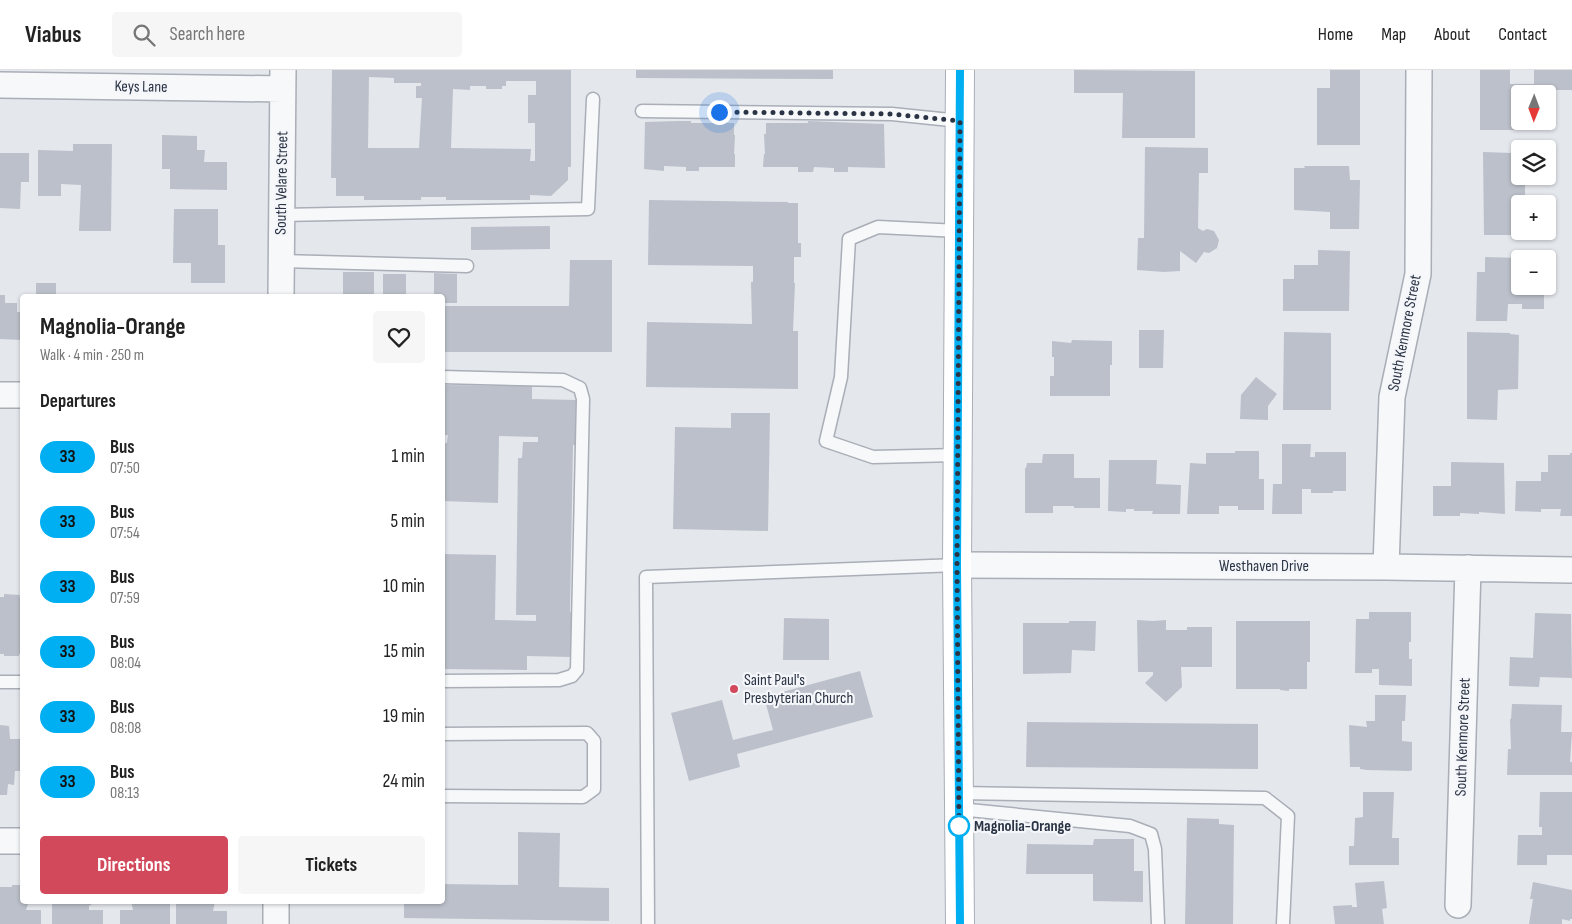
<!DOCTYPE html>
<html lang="en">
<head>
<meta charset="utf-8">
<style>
	:root { --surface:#fff; --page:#f6f6f6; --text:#222; --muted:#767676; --line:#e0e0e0; --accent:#d1495b }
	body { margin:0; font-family:"Sofia Sans Condensed",sans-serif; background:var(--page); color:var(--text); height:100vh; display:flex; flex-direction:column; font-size:19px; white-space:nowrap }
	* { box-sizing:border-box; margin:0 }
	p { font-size:16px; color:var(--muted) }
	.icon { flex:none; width:28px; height:28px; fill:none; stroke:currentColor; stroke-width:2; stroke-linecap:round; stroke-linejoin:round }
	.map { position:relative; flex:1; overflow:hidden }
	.drawer { position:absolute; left:20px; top:224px; width:425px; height:610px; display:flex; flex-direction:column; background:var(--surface); border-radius:5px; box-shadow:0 1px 4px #0004 }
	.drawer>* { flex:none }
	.badge { padding:0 10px; border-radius:16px; font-size:18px; line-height:32px }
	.needle { width:32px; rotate:181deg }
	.fabs { position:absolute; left:1511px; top:15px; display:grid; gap:10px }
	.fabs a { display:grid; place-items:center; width:45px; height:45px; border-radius:5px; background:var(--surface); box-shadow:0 1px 4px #0004; font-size:25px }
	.you { position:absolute; width:25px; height:25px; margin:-12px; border:4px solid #fff; border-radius:50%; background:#1a73e8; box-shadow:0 0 0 8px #1a73e833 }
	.map>.badge { position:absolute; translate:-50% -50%; box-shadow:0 0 0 2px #fff }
	h2 { padding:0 20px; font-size:19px; line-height:45px }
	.round { display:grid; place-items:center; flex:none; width:52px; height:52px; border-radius:5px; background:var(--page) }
	.overview { display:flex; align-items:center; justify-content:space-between; height:85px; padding:0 20px }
	h1 { font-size:24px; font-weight:700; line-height:38px }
	.cta { display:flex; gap:10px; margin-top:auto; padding:10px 20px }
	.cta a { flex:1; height:58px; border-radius:5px; background:var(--accent); color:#fff; font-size:20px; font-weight:700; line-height:58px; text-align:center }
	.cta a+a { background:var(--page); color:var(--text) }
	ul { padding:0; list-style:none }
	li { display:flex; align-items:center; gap:15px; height:65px; padding:0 20px }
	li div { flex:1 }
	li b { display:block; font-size:19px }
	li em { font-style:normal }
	li .badge { min-width:55px; font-weight:700; text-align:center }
	header { display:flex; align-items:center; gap:30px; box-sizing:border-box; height:70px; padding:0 25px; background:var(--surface); border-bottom:1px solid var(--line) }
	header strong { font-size:24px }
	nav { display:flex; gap:28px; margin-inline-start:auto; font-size:18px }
	.search { width:350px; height:45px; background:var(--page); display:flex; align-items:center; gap:12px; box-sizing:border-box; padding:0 18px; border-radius:5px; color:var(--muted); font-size:19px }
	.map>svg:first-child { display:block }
	.building { fill:#bbc0ca; fill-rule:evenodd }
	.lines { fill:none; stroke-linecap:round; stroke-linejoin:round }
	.lane-casing { stroke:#a9aeb7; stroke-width:15 }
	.street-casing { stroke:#a9aeb7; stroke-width:28 }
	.secondary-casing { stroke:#a9aeb7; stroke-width:30 }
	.lane { stroke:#f7f8fa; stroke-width:12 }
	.street { stroke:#f7f8fa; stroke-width:25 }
	.secondary { stroke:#fff; stroke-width:28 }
	.line-casing { stroke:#fff; stroke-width:11 }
	.line { stroke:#00aff2; stroke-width:8 }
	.walk { stroke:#2b3445; stroke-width:5; stroke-dasharray:0 9 }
	.poi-dot { fill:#d1495b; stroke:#f4f6f9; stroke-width:2 }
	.stop-dot { fill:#fff; stroke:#00aff2; stroke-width:2.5 }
	.labels { text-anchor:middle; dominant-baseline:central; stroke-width:4.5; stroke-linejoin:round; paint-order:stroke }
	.street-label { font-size:16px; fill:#2b3445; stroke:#f4f6f9 }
	.poi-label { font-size:16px; fill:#2b3445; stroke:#f4f6f9; text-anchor:start }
	.stop-label { font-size:16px; font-weight:bold; fill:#2b3445; stroke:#f4f6f9; text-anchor:start }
</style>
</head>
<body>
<header>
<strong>Viabus</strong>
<div class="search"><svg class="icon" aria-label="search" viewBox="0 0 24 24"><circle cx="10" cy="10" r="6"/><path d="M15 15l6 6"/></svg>Search here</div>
<nav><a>Home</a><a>Map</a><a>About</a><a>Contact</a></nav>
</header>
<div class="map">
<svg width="1572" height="854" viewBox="0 0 1572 854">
	<rect width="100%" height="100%" fill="#e4e7ec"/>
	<path class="building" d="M332,0H571V97H568V110L551,126L530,125V130H446V127H421V130H364V126H336V108H331ZM369,7L394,8V13H421V16H416V28H422L419,78H368ZM506,11H536V25H528V53H535V91H530L531,79L451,78L453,19L470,20V16H486V19H502V16H506Z
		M636,0H833V9L636,8Z
		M1074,0L1195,1V68H1122L1123,23H1074Z
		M1330,0H1360V75H1317V18H1330Z
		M1480,0H1510V14H1534V0H1572V20H1547V24H1520V51H1547V60H1480Z
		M678,51H691V53H734V65H735L734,84H735V97H699V101H686V97L664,96V101L644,99L645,52Z
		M808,51L884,54L885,98L848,97V102H834V98L814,97L813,102H798V97H763L764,84H765L764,64H766V53H808Z
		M162,65L197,66V80H205L204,92H227V120L170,119V99H162Z
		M73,74H112L111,161H79L81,115L61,114V126H38V80L73,81Z
		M1145,77L1208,78V103H1199L1198,158L1203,161L1207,159L1214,161L1219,170L1217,178L1209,183L1204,182L1196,193L1180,181V201L1164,202L1137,200L1138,168H1144Z
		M1483,82L1512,83L1513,112H1525V134H1520V161H1525V165H1484Z
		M0,83H29V112H21L20,139L0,138Z
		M1304,96H1349L1350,110H1360L1359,159H1330V142L1294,140V98H1305Z
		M649,130L788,132V133H798V173H801V187H794V213H795L793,261H798V319L646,317L647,252L752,254L751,212H753V196L648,195Z
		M174,139H218V175H225V213H191V193H173Z
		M550,156V179L471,180V157Z
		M1318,180L1350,181L1349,241H1283V209H1294V195H1318Z
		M1485,187L1520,188V216H1544V239H1522V234H1508L1507,251H1476L1477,202H1485Z
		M570,190H612V282H442V236H569Z
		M343,202H374V226H343Z
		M434,203L457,204V233H442V226H434Z
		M383,204H406V226H383Z
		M36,213H56V226H36Z
		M0,225H5V233H17V242H22V270L0,269Z
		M1139,260H1164L1163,298H1139Z
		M1284,262L1331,263V340H1283Z
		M1467,262L1510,263V264L1519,265L1518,319L1498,320L1497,350L1467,349Z
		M1072,270L1112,271V295H1110V326H1050V306H1054V287H1052V271L1071,273Z
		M1256,307L1277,324L1268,336V350L1240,349L1241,325Z
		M442,315L532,316V329L576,330L575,375H573L570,542L572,543V587L527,586V600L442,599V550H444V542H442V484L496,485L495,550L536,551V545H516L518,388H522L523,372H538V367L499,366L498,433L442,431V373H447L448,365H442Z
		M731,343H770L768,461L673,459L675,357L731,358Z
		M1282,374H1311L1310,387H1315V382H1346V421H1333V423H1311V419H1302V444H1272L1273,414H1282Z
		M1235,381H1259V409H1264V440H1238V436H1219V444H1187L1190,393L1206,394V383H1235Z
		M1570,383H1572V446H1560L1561,439H1541V442L1515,441L1516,411H1541V402H1548V385H1570Z
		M1043,384H1074V408H1100V438H1074V436H1053V443H1025V398H1026L1027,393H1042Z
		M1109,390H1157L1156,414L1181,415L1180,444H1152L1153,441H1134V439H1126V442L1108,441Z
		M1451,392L1504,393L1505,444L1479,442V444L1460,443V446H1433V416H1451Z
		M4,524L20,525L19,527H22V584H19V586H4V584H0V527H4Z
		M1369,542H1411V572H1409V589H1412V616L1379,615V599H1372V603H1355L1356,549H1369Z
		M1535,543L1571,544L1572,608L1540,607L1539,617L1509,616L1510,587L1533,588Z
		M784,548L829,549V590H783Z
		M1137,550L1153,551L1166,550V560H1187V557H1212V597H1181L1182,617L1166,632L1145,613L1153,605V602H1138Z
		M1069,551H1096L1095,581L1072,580L1071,603L1023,604V553H1069Z
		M1236,551H1310V592H1307V619H1289V621L1280,620V619H1236Z
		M860,601L873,647L737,684L740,697L689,711L671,643L722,630L733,670L773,660L764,627Z
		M1375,625H1406L1405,651H1402V671L1412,672V700L1410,701L1367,700L1360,699V697H1350L1349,655L1367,657L1366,651H1375Z
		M1512,634L1562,635L1561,662H1572L1570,692H1572V705H1507L1508,679H1511L1510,649H1511Z
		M1027,652L1258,654V699L1026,697Z
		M0,655L9,656L10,669H22V701H15L14,715L8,714L7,725H0Z
		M1363,722H1394L1392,768H1399V795H1349V776H1354L1355,748L1363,747Z
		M1540,722H1572V785H1547V795H1517L1518,765H1542V757H1539Z
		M1187,748L1219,749V754L1234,755L1233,854H1185Z
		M518,762L560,763L559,817L609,818V851L404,848V831H442V814L518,815Z
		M1094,769H1134V801H1143V832L1093,831V804H1026L1027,774L1093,775Z
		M1384,811L1387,838L1382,839L1384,854H1335L1333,836L1352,835V837H1357L1355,813Z
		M1533,812L1572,820V849H1570V851L1562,849V854H1529L1533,829H1530Z
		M12,815H22V831H29L26,840H41V854H0V817H12Z
		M52,831H92V834L89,836V840H103V854H52Z
		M131,831H170V854H120V840H133Z
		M176,831H215L213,841H227V854H176Z"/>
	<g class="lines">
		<g class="lane-casing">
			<path id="lane" d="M642,41L892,44L960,51
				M281,145L588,139L593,29
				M281,191L467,196
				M442,307L563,310L580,318L583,329L577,600L572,606L559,610L442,611
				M958,385L873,387L826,371L841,307L849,169L878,157L959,161
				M0,612H22
				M442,664L587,663L594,671V719L583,727L442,726
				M959,723L1265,728L1288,746L1283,854
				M959,739L1130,756L1151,764L1155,779L1158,854
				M648,854L646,507L957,495"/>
		</g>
		<g class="street-casing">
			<path id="street" d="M0,15L282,19
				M281,226L283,0
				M0,325H22
				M957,495L1386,497L1572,500
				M1386,497L1392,327L1418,204L1419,0
				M0,771H22
				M1458,835L1468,498
				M276,854V831"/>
		</g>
		<g class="secondary-casing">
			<path id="secondary" d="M960,0L957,495L960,854"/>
		</g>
		<use href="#lane" class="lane"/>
		<use href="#street" class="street"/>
		<use href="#secondary" class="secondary"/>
	</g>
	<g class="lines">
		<g class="line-casing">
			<path id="line" d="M960,0L957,495L960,854"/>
		</g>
		<use href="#line" class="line"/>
		<path class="walk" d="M719,42L892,44L960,51L957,495L959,756"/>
	</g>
	<circle class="poi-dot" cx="734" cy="619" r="5"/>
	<circle class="stop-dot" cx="959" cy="756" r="10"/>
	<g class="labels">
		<g class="street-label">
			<text transform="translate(141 17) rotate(1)">Keys Lane</text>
			<text transform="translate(282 113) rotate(-89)">South Velare Street</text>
			<text transform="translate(1405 263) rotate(-79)">South Kenmore Street</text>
			<text x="1264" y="496">Westhaven Drive</text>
			<text transform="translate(1463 667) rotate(-88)">South Kenmore Street</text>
		</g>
		<g class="poi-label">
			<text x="744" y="610">Saint Paul's<tspan x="744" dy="18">Presbyterian Church</tspan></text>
		</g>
		<g class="stop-label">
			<text x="974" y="756">Magnolia-Orange</text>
		</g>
	</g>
</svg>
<div class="fabs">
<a><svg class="needle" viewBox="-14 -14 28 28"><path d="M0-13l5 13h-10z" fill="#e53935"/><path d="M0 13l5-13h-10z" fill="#767676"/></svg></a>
<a><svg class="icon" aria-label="layers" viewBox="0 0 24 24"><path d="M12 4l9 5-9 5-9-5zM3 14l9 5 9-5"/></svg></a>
<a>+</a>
<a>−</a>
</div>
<div class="you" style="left:719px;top:42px"></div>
<section class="drawer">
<div class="overview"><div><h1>Magnolia-Orange</h1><p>Walk · 4 min · 250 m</p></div><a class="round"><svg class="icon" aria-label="heart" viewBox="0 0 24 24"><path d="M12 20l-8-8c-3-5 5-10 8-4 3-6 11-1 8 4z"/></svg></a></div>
<h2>Departures</h2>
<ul>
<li><span class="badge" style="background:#00aff2;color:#111">33</span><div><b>Bus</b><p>07:50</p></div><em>1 min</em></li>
<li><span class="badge" style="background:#00aff2;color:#111">33</span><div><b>Bus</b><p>07:54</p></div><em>5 min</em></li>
<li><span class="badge" style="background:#00aff2;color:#111">33</span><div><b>Bus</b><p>07:59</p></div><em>10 min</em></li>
<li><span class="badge" style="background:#00aff2;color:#111">33</span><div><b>Bus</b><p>08:04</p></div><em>15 min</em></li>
<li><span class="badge" style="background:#00aff2;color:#111">33</span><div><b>Bus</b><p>08:08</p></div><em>19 min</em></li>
<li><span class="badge" style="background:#00aff2;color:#111">33</span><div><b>Bus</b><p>08:13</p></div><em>24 min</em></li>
</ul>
<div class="cta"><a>Directions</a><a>Tickets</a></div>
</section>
</div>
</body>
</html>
